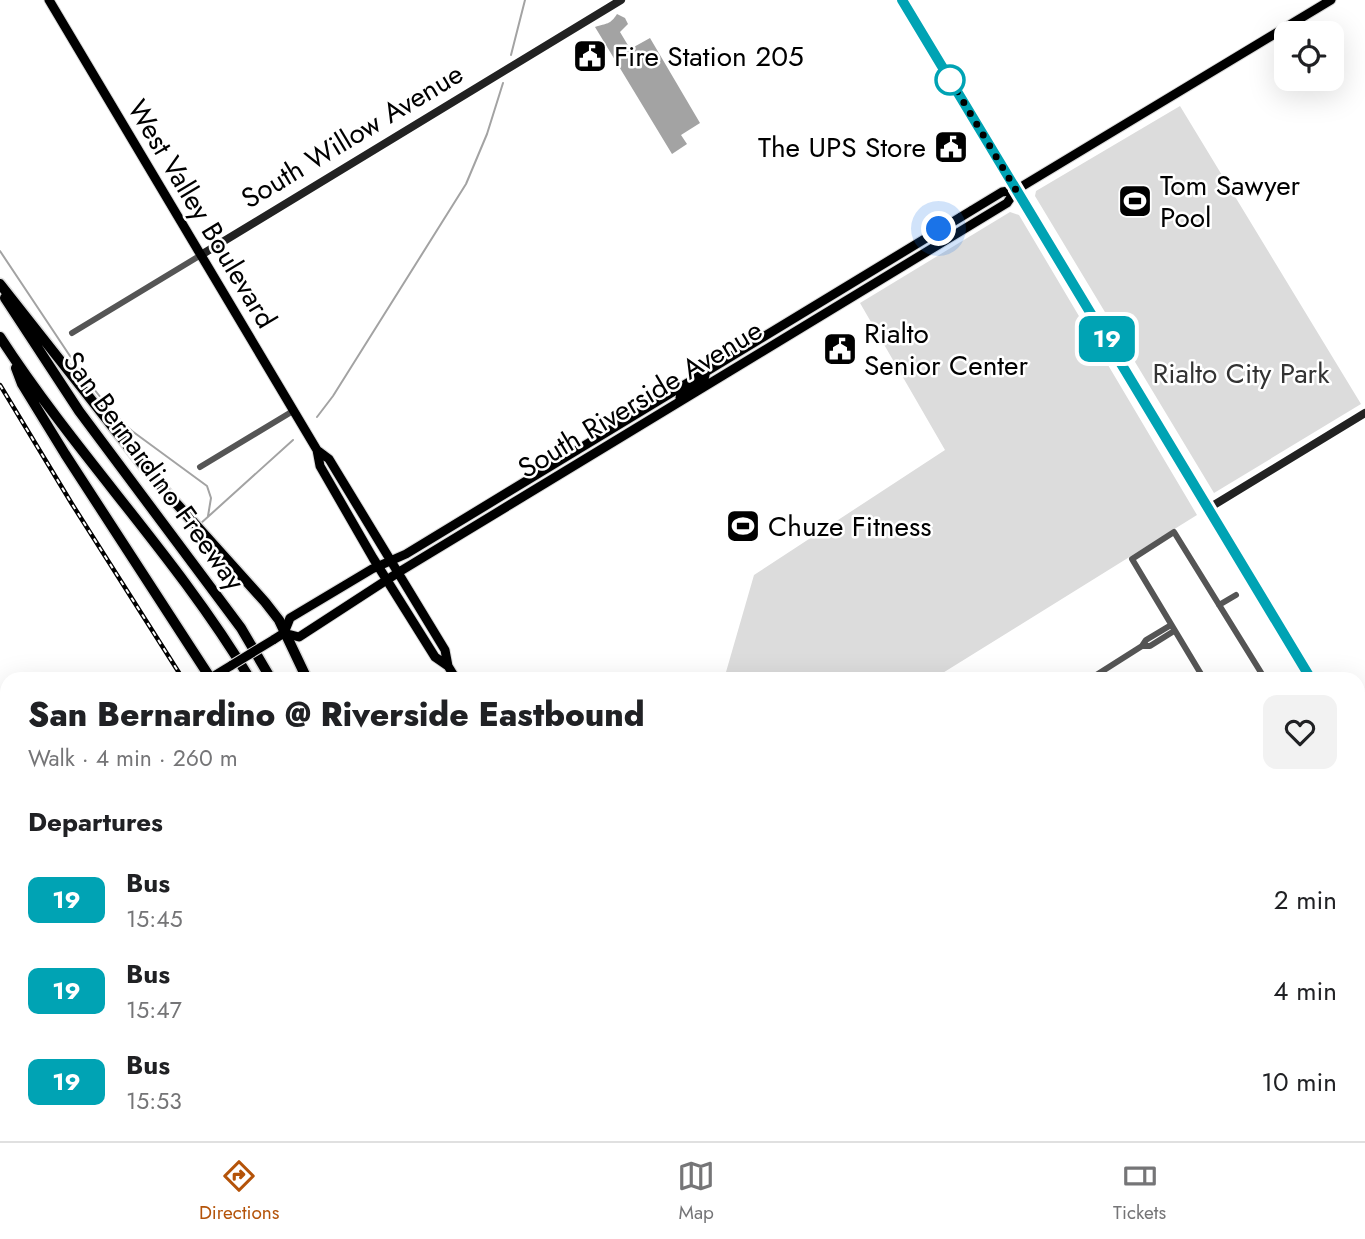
<!DOCTYPE html>
<html lang="en">
<head>
<meta charset="utf-8">
<style>
	:root { --surface:#fff; --page:#f2f2f2; --text:#202124; --muted:#757577; --line:#e0e0e0; --accent:#b45309 }
	body { margin:0; font-family:Jost,sans-serif; background:var(--page); color:var(--text); height:100vh; display:flex; flex-direction:column; font-size:26px; white-space:nowrap }
	* { box-sizing:border-box; margin:0 }
	p { font-size:23px; color:var(--muted) }
	.icon { flex:none; width:38px; height:38px; fill:none; stroke:currentColor; stroke-width:2; stroke-linecap:round; stroke-linejoin:round }
	.map { position:relative; flex:1; overflow:hidden }
	.side { position:absolute; left:0px; top:672px; width:1365px; height:469px; display:flex; flex-direction:column; background:var(--surface); border-radius:21px 21px 0 0; box-shadow:0 7px 28px #0002 }
	.side>* { flex:none }
	.badge { padding:0 14px; border-radius:10px; font-size:24px; line-height:46px }
	.fabs { position:absolute; left:1274px; top:21px; display:grid; gap:14px }
	.fabs a { display:grid; place-items:center; width:70px; height:70px; border-radius:14px; background:var(--surface); box-shadow:0 7px 28px #0002; font-size:35px }
	.you { position:absolute; width:35px; height:35px; margin:-18px; border:5px solid #fff; border-radius:50%; background:#1a73e8; box-shadow:0 0 0 10px #1a73e833 }
	.map>.badge { position:absolute; translate:-50% -50%; box-shadow:0 0 0 4px #fff }
	h2 { padding:0 28px; font-size:26px; line-height:63px }
	.round { display:grid; place-items:center; flex:none; width:74px; height:74px; border-radius:14px; background:var(--page) }
	.head { display:flex; align-items:center; justify-content:space-between; height:119px; padding:0 28px }
	h1 { font-size:33px; font-weight:800; line-height:52px }
	ul { padding:0; list-style:none }
	li { display:flex; align-items:center; gap:21px; height:91px; padding:0 28px }
	li div { flex:1 }
	li b { display:block; font-size:26px }
	li em { font-style:normal }
	li .badge { min-width:77px; font-weight:700; text-align:center }
	.menu { display:flex; justify-content:space-around; align-items:center; height:98px; border-top:2px solid var(--line); background:var(--surface); font-size:19px; color:var(--muted) }
	.menu a { display:grid; justify-items:center; gap:4px }
	.menu .on { color:var(--accent) }
	.map>svg:first-child { display:block }
	.green { fill:#dcdcdc }
	.water { fill:#a3a3a3 }
	.lines { fill:none; stroke-linecap:round; stroke-linejoin:round }
	.stream { stroke:#a3a3a3; stroke-width:2 }
	.primary-casing { stroke:#dbdbdb; stroke-width:11 }
	.highway-casing { stroke:#dbdbdb; stroke-width:13 }
	.street { stroke:#555; stroke-width:6 }
	.secondary { stroke:#222; stroke-width:8 }
	.primary { stroke:#000; stroke-width:9 }
	.highway { stroke:#000; stroke-width:10 }
	.rail-casing { stroke:#000; stroke-width:4.5 }
	.rail { stroke:#fff; stroke-width:2; stroke-dasharray:5; stroke-linecap:butt }
	.primary-bridge-casing { stroke:#dbdbdb; stroke-width:11; stroke-linecap:butt }
	.primary-bridge { stroke:#000; stroke-width:9 }
	.line-casing { stroke:#fff; stroke-width:16 }
	.line { stroke:#00a3b4; stroke-width:10 }
	.walk { stroke:#000; stroke-width:7; stroke-dasharray:0 12.6 }
	.stop-dot { fill:#fff; stroke:#00a3b4; stroke-width:3.5 }
	.labels { text-anchor:middle; dominant-baseline:central; stroke-width:5; stroke-linejoin:round; paint-order:stroke }
	.poi-label { font-size:28px; fill:#000; stroke:#fff; text-anchor:start }
	.street-label { font-size:28px; fill:#000; stroke:#fff }
	.park-label { font-size:28px; fill:#333; stroke:#fff }
</style>
</head>
<body>
<div class="map">
<svg width="1365" height="1141" viewBox="0 0 1365 1141">
	<rect width="100%" height="100%" fill="#fff"/>
	<path class="green" d="M1180,106L1361,404L1214,493L1035,196L1036,191Z
		M1010,212L1019,215L1197,515L933,679H724L754,575L945,450L860,303Z
		M1365,1019V1124L1358,1113V1023Z
		M898,1134H1350L1359,1141H889Z"/>
	<path class="water" d="M617,14L625,18L628,24L620,32L629,47L632,48L650,38L700,123L681,135L687,144L672,154L595,27C607,23 610,25 617,14Z"/>
	<g class="lines">
		<path class="stream" d="M511,55L525,0
			M0,251L82,374L113,413L132,431L207,486L211,498L208,516
			M317,417L333,396L466,184L487,134L503,83
			M200,524L293,440
			M0,711L7,701"/>
		<g class="primary-casing">
			<path id="primary" d="M49,0L317,450L320,466L373,558L435,657L448,666
				M680,398L681,394L704,379L706,371
				M317,450L329,459L445,650L448,666L456,679
				M284,633L299,637L399,572L1007,203L1016,190L1331,0
				M273,640L284,633L290,618L372,569L406,554L1002,192L1016,190
				M209,679L232,665
				M0,805L7,801
				M730,1134L735,1141"/>
		</g>
		<g class="highway-casing">
			<path id="highway" d="M0,284L149,473L265,602L279,620L307,679
				M5,298L79,411L241,628L271,679
				M0,337C77,456 177,557 250,679
				M16,368L22,384L65,454L211,679
				M509,1134L513,1141
				M538,1134L543,1141"/>
		</g>
		<path class="street" d="M72,333L201,255
			M200,467L293,411
			M1219,605L1236,595
			M1171,625L1146,640L1142,646H1150L1174,631
			M1090,679L1142,646
			M1204,679L1132,559L1174,532L1265,679
			M1358,842L1365,838
			M0,974L7,986
			M0,1023L7,1019
			M97,1134L101,1141
			M161,1141L173,1134"/>
		<path class="secondary" d="M902,0L1311,679
			M201,255L621,0
			M1209,508L1365,413
			M1358,758L1365,770"/>
		<use href="#primary" class="primary"/>
		<use href="#highway" class="highway"/>
		<g class="rail-casing">
			<path id="rail" d="M0,385L72,504L183,679
				M474,1134L478,1141"/>
		</g>
		<use href="#rail" class="rail"/>
		<g class="primary-bridge-casing">
			<path id="primary-bridge" d="M232,665L273,640"/>
		</g>
		<use href="#primary-bridge" class="primary-bridge"/>
	</g>
	<g class="lines">
		<g class="line-casing">
			<path id="line" d="M902,0L1311,679"/>
		</g>
		<use href="#line" class="line"/>
		<path class="walk" d="M939,229L1002,192L1016,190L945,71L950,80"/>
	</g>
	<defs>
		<g id="civic-square" transform="scale(1.75)"><rect x="-9" y="-9" width="18" height="18" rx="4" fill="#000" stroke="#fff"/><path d="M-.6-6.5H3V-4.5H.6V-3L4-1V1h2V6H-6V1h2V-1L-.6-3ZM-1.2 2.5V6h2.4V2.5Z" fill="#fff"/></g>
		<g id="stadium-square" transform="scale(1.75)"><rect x="-9" y="-9" width="18" height="18" rx="4" fill="#000" stroke="#fff"/><path d="M0-5a6.5 5 0 1 0 0 10a6.5 5 0 1 0 0-10ZM-3.5-1.8h7v3.6h-7Z" fill="#fff"/></g>
	</defs>
	<g fill-rule="evenodd">
		<use href="#civic-square" x="590" y="56"/>
		<use href="#civic-square" x="951" y="147"/>
		<use href="#stadium-square" x="1135" y="201"/>
		<use href="#civic-square" x="840" y="349"/>
		<use href="#stadium-square" x="743" y="526"/>
	</g>
	<circle class="stop-dot" cx="950" cy="80" r="14"/>
	<g class="labels">
		<g class="poi-label">
			<text x="614" y="56">Fire Station 205</text>
			<text x="926" y="147" text-anchor="end">The UPS Store</text>
			<text x="1160" y="185">Tom Sawyer<tspan x="1160" dy="32">Pool</tspan></text>
			<text x="864" y="333">Rialto<tspan x="864" dy="32">Senior Center</tspan></text>
			<text x="768" y="526">Chuze Fitness</text>
		</g>
		<g class="street-label">
			<text transform="translate(352 136) rotate(-31)">South Willow Avenue</text>
			<text transform="translate(202 214) rotate(59)">West Valley Boulevard</text>
			<text transform="translate(640 399) rotate(-31)">South Riverside Avenue</text>
			<text transform="translate(154 471) rotate(54)">San Bernardino Freeway</text>
		</g>
		<g class="park-label">
			<text x="1241" y="373">Rialto City Park</text>
		</g>
	</g>
</svg>
<div class="fabs">
<a><svg class="icon" aria-label="locate" viewBox="0 0 24 24"><circle cx="12" cy="12" r="6"/><path d="M12 2v4M12 18v4M2 12h4M18 12h4"/></svg></a>
</div>
<div class="you" style="left:939px;top:229px"></div>
<b class="badge" style="left:1107px;top:339px;background:#00a3b4;color:#fff">19</b>
<section class="side">
<div class="head"><div><h1>San Bernardino @ Riverside Eastbound</h1><p>Walk · 4 min · 260 m</p></div><a class="round"><svg class="icon" aria-label="heart" viewBox="0 0 24 24"><path d="M12 20l-8-8c-3-5 5-10 8-4 3-6 11-1 8 4z"/></svg></a></div>
<h2>Departures</h2>
<ul>
<li><span class="badge" style="background:#00a3b4;color:#fff">19</span><div><b>Bus</b><p>15:45</p></div><em>2 min</em></li>
<li><span class="badge" style="background:#00a3b4;color:#fff">19</span><div><b>Bus</b><p>15:47</p></div><em>4 min</em></li>
<li><span class="badge" style="background:#00a3b4;color:#fff">19</span><div><b>Bus</b><p>15:53</p></div><em>10 min</em></li>
</ul>
</section>
</div>
<nav class="menu">
<a class="on"><svg class="icon" aria-label="directions" viewBox="0 0 24 24"><path d="M12 3l9 9-9 9-9-9zM9 14v-3h6M13 9l2 2-2 2"/></svg>Directions</a>
<a><svg class="icon" aria-label="map" viewBox="0 0 24 24"><path d="M3 6l6-2 6 2 6-2v14l-6 2-6-2-6 2zM9 4v14M15 6v14"/></svg>Map</a>
<a><svg class="icon" aria-label="tickets" viewBox="0 0 24 24"><path d="M3 7h18v10H3zM15 7v10"/></svg>Tickets</a>
</nav>
</body>
</html>
